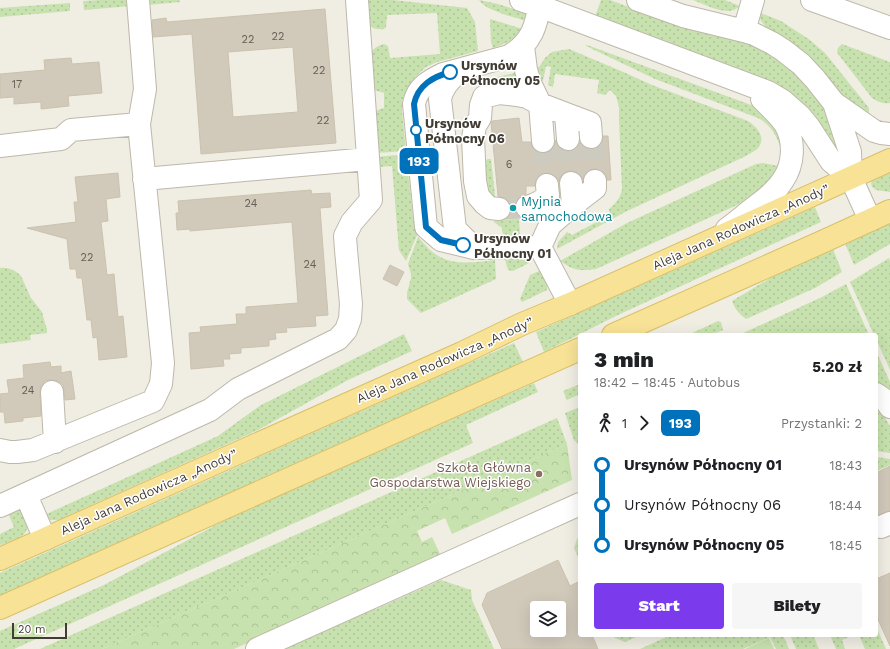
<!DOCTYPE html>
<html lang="pl">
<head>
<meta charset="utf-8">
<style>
	:root { --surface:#fff; --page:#f6f6f6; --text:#202124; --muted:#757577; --accent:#7c3aed }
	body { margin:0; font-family:"Work Sans",sans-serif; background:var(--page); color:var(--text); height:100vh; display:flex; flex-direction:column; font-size:15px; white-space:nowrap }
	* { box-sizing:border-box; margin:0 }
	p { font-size:13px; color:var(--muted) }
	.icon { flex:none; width:22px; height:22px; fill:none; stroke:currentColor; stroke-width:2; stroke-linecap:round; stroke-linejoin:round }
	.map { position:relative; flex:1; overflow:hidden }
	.panel { position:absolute; left:578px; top:333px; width:300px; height:304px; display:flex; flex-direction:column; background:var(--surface); border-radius:4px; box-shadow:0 4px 16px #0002 }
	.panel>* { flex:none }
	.badge { padding:0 8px; border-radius:6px; font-size:14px; line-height:26px }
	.tools { position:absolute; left:530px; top:601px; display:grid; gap:8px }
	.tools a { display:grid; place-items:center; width:36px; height:36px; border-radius:4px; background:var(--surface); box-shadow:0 4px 16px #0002; font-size:20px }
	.scale { position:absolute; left:12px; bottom:10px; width:55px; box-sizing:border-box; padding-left:4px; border:2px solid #423d34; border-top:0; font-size:11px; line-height:14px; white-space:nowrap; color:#423d34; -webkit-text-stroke:3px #fff; paint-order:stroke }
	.map>.badge { position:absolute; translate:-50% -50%; box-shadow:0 0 0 2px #fff }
	.legs { display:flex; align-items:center; gap:6px; height:44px; padding:0 16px; font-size:13px }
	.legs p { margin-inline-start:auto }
	.headline { display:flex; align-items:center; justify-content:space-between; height:68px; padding:0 16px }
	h1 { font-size:22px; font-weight:800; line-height:30px }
	.button { display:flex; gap:8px; margin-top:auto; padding:8px 16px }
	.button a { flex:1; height:46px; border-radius:4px; background:var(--accent); color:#fff; font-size:16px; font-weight:800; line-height:46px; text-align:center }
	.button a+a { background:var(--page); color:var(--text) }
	ul { padding:0 16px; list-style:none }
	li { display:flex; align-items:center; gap:14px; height:40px; font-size:15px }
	li i { display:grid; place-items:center; width:6px; height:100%; margin:0 5px; background:currentColor }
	li i::after { content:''; width:10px; height:10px; margin:-5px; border:3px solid; border-radius:50%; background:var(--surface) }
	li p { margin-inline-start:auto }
	li:first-child i { background:linear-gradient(#0000 50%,currentColor 0) }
	li:last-child i { background:linear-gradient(currentColor 50%,#0000 0) }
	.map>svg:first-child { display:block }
	.grass { fill:url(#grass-dots) }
	.forest { fill:url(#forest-crowns) }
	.green { fill:#c7e2ae }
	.building { fill:#d1c9ba; stroke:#cbc2ad; fill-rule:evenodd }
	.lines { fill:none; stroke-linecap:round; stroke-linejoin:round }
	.minor-tunnel { stroke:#cdcac0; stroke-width:22; stroke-dasharray:22 11; stroke-linecap:butt }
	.minor-casing { stroke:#beb8aa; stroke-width:24 }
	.major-casing { stroke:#dac067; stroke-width:24 }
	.minor { stroke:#fff; stroke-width:22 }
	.major { stroke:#f7e296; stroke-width:22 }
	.line-1-casing { stroke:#fff; stroke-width:9 }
	.line-1 { stroke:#0072bc; stroke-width:6 }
	.stop-1-dot { fill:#fff; stroke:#0072bc; stroke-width:2 }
	.culture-dot { fill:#0f9aa8; stroke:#fff; stroke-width:1.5 }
	.education-dot { fill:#8d6e63; stroke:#fff; stroke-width:1.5 }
	.labels { text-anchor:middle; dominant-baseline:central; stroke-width:3; stroke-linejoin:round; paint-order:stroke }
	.number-label { font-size:11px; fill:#666056 }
	.stop-label { font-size:13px; font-weight:bold; fill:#423d34; stroke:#fff; text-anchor:start }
	.culture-label { font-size:13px; fill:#0d838f; stroke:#fff; text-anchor:start }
	.street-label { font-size:13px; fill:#423d34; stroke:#fff }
	.education-label { font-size:13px; fill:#785e54; stroke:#fff; text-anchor:end }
</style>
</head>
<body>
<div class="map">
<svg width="890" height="649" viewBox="0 0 890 649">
	<defs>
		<pattern id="grass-dots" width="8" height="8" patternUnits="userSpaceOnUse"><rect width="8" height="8" fill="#c7e2ae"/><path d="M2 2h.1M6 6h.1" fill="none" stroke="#acc396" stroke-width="1.8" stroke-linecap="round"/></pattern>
		<pattern id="forest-crowns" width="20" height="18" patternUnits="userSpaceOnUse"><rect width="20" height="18" fill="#c7e2ae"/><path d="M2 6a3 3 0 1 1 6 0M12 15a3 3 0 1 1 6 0" fill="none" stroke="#acc396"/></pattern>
	</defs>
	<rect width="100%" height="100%" fill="#f0ede3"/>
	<path class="grass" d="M100,0H126L131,6L84,10L83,1Z
		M149,0H180V2L148,5Z
		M365,0H393L467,8L475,22L478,51L437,62L426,67L415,77L407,89L402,101V111L406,151L376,153L375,112L380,109L384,108V93L374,90L370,54C374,48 377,46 384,44L388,46L390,58L440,54L437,13L387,15L386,27L384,29C363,31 367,16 365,0Z
		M479,0L498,4L530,14L529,22C516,17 487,12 479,0Z
		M601,0H610L689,29L749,43L771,55L792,70L802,79L823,107L829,117L840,142L832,146L825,132L595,17Z
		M693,0H725L740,6C728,18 707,5 693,0Z
		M70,3V11L0,17V8Z
		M758,12L781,21L810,40L825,53L869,108V116L846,100L822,70L804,52L781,36L767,28L761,21Z
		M490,19L523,29C514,41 507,43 493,48L491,42Z
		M842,44L890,62V103C883,104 878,102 872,98L838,54C836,50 838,47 842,44Z
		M587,45L762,109L779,126L782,154C779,140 772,125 758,118L655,79L586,46Z
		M569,49L621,71L652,85L748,121C756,126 766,136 759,147C756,151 750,153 746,156L627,211L557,249L558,242L567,232L572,235L610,215L609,209C616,203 620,198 622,190L619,119V107L616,96L610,90L605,95L597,93L599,80L555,74L553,87L548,85L551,67L546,66L543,81L539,76L535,68L539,67L545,58L552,52Z
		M519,72V81L517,84L499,88L497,77Z
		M406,154L413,217L416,230L418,233L406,261L399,250L392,166L378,167L377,157Z
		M488,159H491L496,204L486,198L484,161Z
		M763,163L783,167L755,197L737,205L596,269C578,271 575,271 560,261L627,223L756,164Z
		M890,173V192L876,190L872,187L871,183L872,181Z
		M815,207L821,222L620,314L544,352L536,332Z
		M519,219L520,235L503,236L502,228L494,222L496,220Z
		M890,223V244L854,265L845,243Z
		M418,237C422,241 425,245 429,249C448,267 472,263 495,260L496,279L421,313L407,299V293L411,278V274L408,264Z
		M833,249L842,272L815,288L746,319C739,314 735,309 732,301L777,274Z
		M504,256C513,257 522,257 529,263L513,271L508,270Z
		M889,258L890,261V370L876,339V335H874L850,282Z
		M0,268C8,267 15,270 21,276L31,298L42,312L46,327L47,328V333L30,335L31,340L0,344Z
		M539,271C544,276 548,282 547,290L522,302L520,299L530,275Z
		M846,284L869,335H739L822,297Z
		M718,321L721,322L723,330L711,335H693L692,333Z
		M404,334L412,351L348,380L258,430L58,520H48L42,516L218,436L261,405Z
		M514,343L523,362L0,595V573Z
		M876,351L890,382V392L876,384Z
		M534,383L538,392L466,425L473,443L14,649H0V631L104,585L227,519Z
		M580,384V394L567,400L563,391Z
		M580,407V446L574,440L565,413Z
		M876,407L882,413L890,426V453L876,451Z
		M557,418L567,444L102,649H40Z
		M876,457L890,459V465L876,471Z
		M11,510C13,510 16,509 18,510C26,512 31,528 24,534C18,540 7,542 0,545V534L14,527L7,511Z
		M580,538V562L574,548L577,539Z
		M441,580L471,590L472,600L494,649H285L286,647L371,609H376Z
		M876,626L886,649H865L859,635H876Z
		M613,635H641L625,642L615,638Z
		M671,635H783L789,649H776L770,637L743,649H640Z
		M790,635H813L819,649H796Z
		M830,635H853L842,640L845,649H836Z"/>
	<path class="forest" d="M567,444L572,480L452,534L445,518L417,531L422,542L432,537L440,554L366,588L363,591L234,649H102Z"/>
	<path class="green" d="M769,638L774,649H745Z"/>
	<path class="building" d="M325,9L336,143L201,154L192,34L153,37L152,20L166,18L167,22ZM293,47L298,112L233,117L228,52Z
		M71,58L72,64L99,62L102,93L68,96L69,106L41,109V102L14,104V97L0,98V74L45,70L44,60Z
		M519,118L522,142H531L533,148L538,152L544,153L550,151L554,146L556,140L558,146L563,150L569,151L575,149L579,145L580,142L581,144L585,148L592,149L598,148L602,143L603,136H608L611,180H607L606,174L602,170L595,169L588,170L584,174L583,180L581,176L577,172L570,171L564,173L560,177L559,182L557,178L552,174L546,173L540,174L536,179L535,186H526V194L518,198L515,204V211L519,217L507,218L509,216L511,211L510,204L506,199L498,196L491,122L492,121Z
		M118,173L120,197L106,199L108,221L101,222L107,275L114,274L118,317L123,316L127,357L99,360L97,337L93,338L91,320H87L82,278H77L76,269H70L67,239L27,228L76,222L74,202H78L75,177Z
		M311,190L312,194L330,193L331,207L320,208L328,315L315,316L316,326L286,328L287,332L275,333L276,339L269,340V346L241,348V353L229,354L230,359H223L224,366L191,369L189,333L201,332L200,327L237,324L236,314H246V307L298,303L292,222L190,231V229L177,230L176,213H179L178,201Z
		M390,265L404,272L397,286L383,279Z
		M50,362L51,367L61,366V373L71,371L75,399L65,400L64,391L63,385L58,381L52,380L45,381L41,386L40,392L41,416L23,418V421L5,423L4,412H0V394L9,393L7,380L24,378L23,365Z
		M890,466V511L885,512L876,516V473Z
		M558,560L570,586L580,581V635H592L598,649H502L482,605L487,593ZM537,608H559V630H537Z
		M890,573V646L876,615V579Z"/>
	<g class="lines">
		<path class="minor-tunnel" d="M591,137L595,181
			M568,139L571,183
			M543,141L547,185
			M499,209L527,207"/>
		<g class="minor-casing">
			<path id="minor" d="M521,0L539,6L768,92L783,101L800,116L809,127L831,161L851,178
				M540,0C537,25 532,43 509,56L443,74C429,81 417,87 414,104L426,227L441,240L474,248L540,247
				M638,0L683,16L744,31L754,34L772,43L783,50L801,64L815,79L834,103L874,131L881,133L890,134
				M812,0L890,28
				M744,31L753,0
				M523,46L526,70L530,83L540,104L543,141
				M460,70C451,79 443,85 440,99L455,229L474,248
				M834,103L850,152L851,178L870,220
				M566,114L590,123L591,137
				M0,146L61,139L71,130L139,124
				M144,179L368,159
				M573,205L595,188V181
				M527,207C536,204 542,202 548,194
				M499,209L490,208L485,204L478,196L475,181L473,138L475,126L480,118L481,105L484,97L499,93L517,95L527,97L540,104L566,114L568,139
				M550,225L573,205L571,183
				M727,229C738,221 748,212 759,204C768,197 777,190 783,180C794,164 795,141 785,124C779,115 770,107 762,99
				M540,247L570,304
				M540,247L550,225L547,185
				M52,392L55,442
				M876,394L886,401L890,407
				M0,450L10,452H17L33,450L153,401L161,384L163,363L139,124L145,89L138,0
				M26,495L45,539
				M0,506L210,410L238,389L338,339L346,330L350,319L351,304L346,250L345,236L352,222L371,200L357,0
				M881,527L890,523
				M257,649L580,504"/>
		</g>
		<g class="major-casing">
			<path id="major" d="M613,335L822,242L890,211
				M0,559L462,353L522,324L570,304L890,160
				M0,608L580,349"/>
		</g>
		<use href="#minor" class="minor"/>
		<use href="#major" class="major"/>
	</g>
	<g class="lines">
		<g class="line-1-casing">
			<path id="line-1" d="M450,72C433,77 418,85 414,104L426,227L441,240L463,245"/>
		</g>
		<use href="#line-1" class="line-1"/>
	</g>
	<g class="stop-1-dot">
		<circle cx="450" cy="72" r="7"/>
		<circle cx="416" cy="130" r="5"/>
		<circle cx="463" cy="245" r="7"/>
	</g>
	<circle class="culture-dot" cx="513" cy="208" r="4"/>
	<circle class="education-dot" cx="539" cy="474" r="4"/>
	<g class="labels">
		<g class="number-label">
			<text x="278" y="36">22</text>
			<text x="248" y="39">22</text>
			<text x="319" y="70">22</text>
			<text x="17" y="84">17</text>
			<text x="323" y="120">22</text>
			<text x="509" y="164">6</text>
			<text x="251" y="203">24</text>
			<text x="87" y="257">22</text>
			<text x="310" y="264">24</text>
			<text x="28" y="390">24</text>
		</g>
		<g class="stop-label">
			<text x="461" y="65">Ursynów<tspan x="461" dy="15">Północny 05</tspan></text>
			<text x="425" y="123">Ursynów<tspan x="425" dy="15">Północny 06</tspan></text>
			<text x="474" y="238">Ursynów<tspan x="474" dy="15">Północny 01</tspan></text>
		</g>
		<g class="culture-label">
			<text x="521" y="201">Myjnia<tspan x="521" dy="15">samochodowa</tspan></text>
		</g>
		<g class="street-label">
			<text transform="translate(741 227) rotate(-24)">Aleja Jana Rodowicza „Anody”</text>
			<text transform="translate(445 360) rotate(-24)">Aleja Jana Rodowicza „Anody”</text>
			<text transform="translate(149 492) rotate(-24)">Aleja Jana Rodowicza „Anody”</text>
		</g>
		<g class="education-label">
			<text x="531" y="467">Szkoła Główna<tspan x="531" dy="15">Gospodarstwa Wiejskiego</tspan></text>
		</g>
	</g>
</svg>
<div class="tools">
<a><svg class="icon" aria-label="layers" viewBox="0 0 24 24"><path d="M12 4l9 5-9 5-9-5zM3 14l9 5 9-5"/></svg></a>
</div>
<div class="scale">20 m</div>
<b class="badge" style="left:419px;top:161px;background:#0072bc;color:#fff">193</b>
<section class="panel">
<div class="headline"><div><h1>3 min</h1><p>18:42 – 18:45 · Autobus</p></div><b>5.20 zł</b></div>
<div class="legs"><svg class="icon" aria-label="walk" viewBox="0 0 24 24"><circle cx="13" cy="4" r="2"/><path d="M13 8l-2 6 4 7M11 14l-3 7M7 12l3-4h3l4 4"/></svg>1<svg class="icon" aria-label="forward" viewBox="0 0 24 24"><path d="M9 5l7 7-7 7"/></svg><b class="badge" style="background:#0072bc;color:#fff">193</b><p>Przystanki: 2</p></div>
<ul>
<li><i style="color:#0072bc"></i><b>Ursynów Północny 01</b><p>18:43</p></li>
<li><i style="color:#0072bc"></i><span>Ursynów Północny 06</span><p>18:44</p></li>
<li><i style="color:#0072bc"></i><b>Ursynów Północny 05</b><p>18:45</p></li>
</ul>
<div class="button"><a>Start</a><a>Bilety</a></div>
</section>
</div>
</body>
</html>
